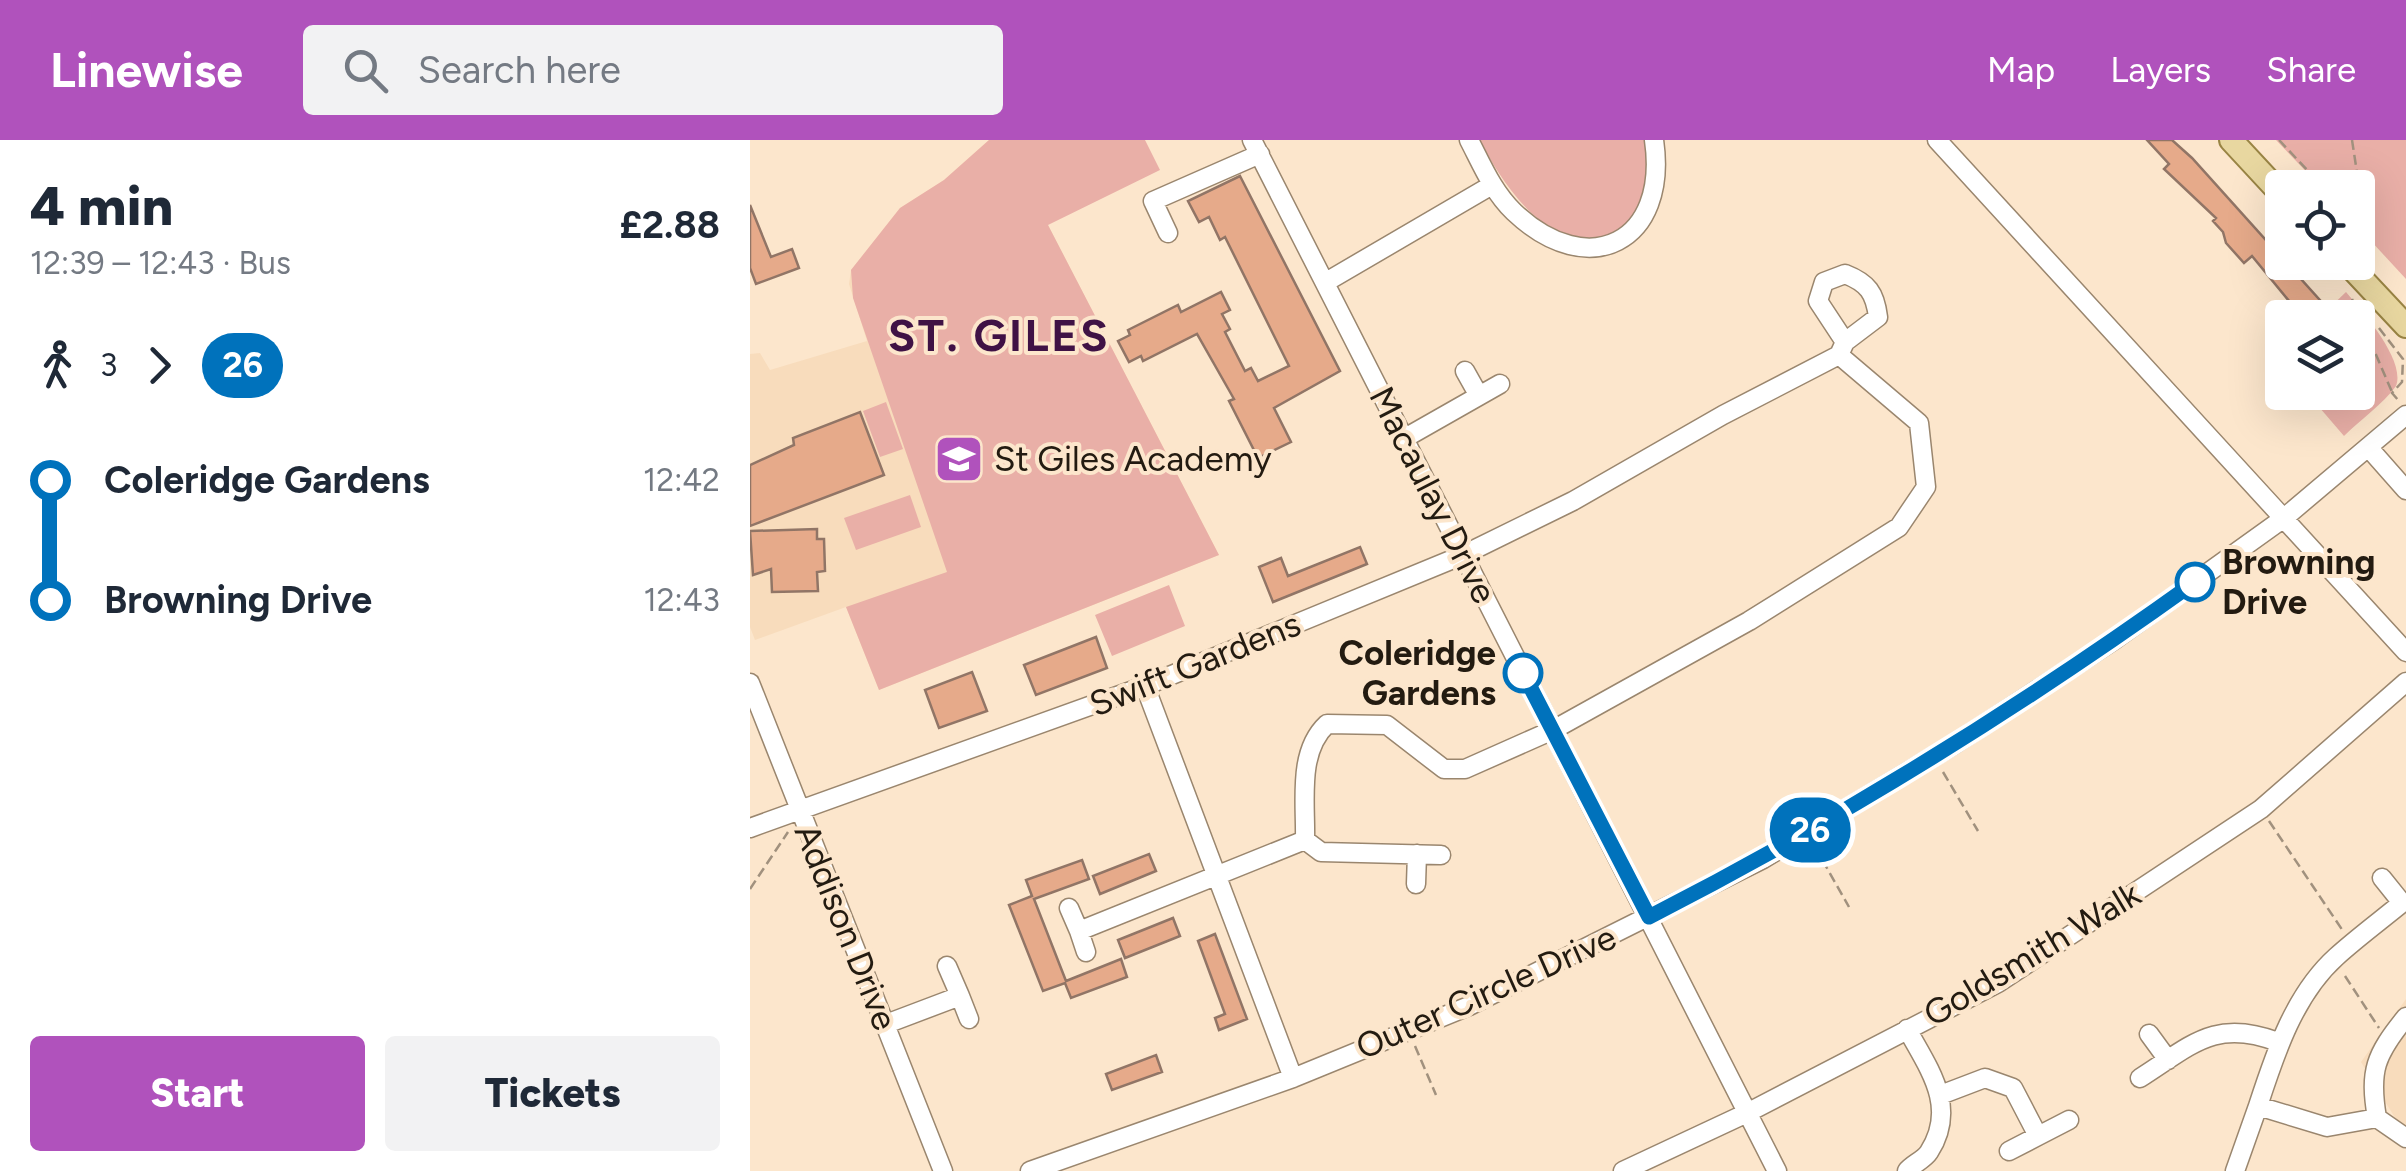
<!DOCTYPE html>
<html lang="en">
<head>
<meta charset="utf-8">
<style>
	:root { --surface:#fff; --page:#f2f2f3; --text:#1f2937; --muted:#747a83; --accent:#b052bc }
	body { margin:0; font-family:Figtree,sans-serif; background:var(--page); color:var(--text); height:100vh; display:flex; flex-direction:column; font-size:38px; white-space:nowrap }
	* { box-sizing:border-box; margin:0 }
	p { font-size:32px; color:var(--muted) }
	.icon { flex:none; width:55px; height:55px; fill:none; stroke:currentColor; stroke-width:2; stroke-linecap:round; stroke-linejoin:round }
	.map { position:relative; flex:1; overflow:hidden }
	.sheet { display:flex; flex-direction:column; background:var(--surface); width:750px }
	.sheet>* { flex:none }
	.badge { padding:0 20px; border-radius:32px; font-size:35px; line-height:65px }
	.fabs { position:absolute; left:1515px; top:30px; display:grid; gap:20px }
	.fabs a { display:grid; place-items:center; width:110px; height:110px; border-radius:10px; background:var(--surface); box-shadow:0 10px 40px #0002; font-size:50px }
	.map>.badge { position:absolute; translate:-50% -50%; box-shadow:0 0 0 5px #fff }
	.legs { display:flex; align-items:center; gap:15px; height:110px; padding:0 30px; font-size:32px }
	.legs p { margin-inline-start:auto }
	.summary { display:flex; align-items:center; justify-content:space-between; height:170px; padding:0 30px }
	h1 { font-size:55px; font-weight:800; line-height:75px }
	.primary-button { display:flex; gap:20px; margin-top:auto; padding:20px 30px }
	.primary-button a { flex:1; height:115px; border-radius:10px; background:var(--accent); color:#fff; font-size:40px; font-weight:800; line-height:115px; text-align:center }
	.primary-button a+a { background:var(--page); color:var(--text) }
	ul { padding:0 30px; list-style:none }
	li { display:flex; align-items:center; gap:35px; height:120px; font-size:38px }
	li i { display:grid; place-items:center; width:15px; height:100%; margin:0 12px; background:currentColor }
	li i::after { content:''; width:25px; height:25px; margin:-12px; border:8px solid; border-radius:50%; background:var(--surface) }
	li p { margin-inline-start:auto }
	li:first-child i { background:linear-gradient(#0000 50%,currentColor 0) }
	li:last-child i { background:linear-gradient(currentColor 50%,#0000 0) }
	header { display:flex; align-items:center; gap:60px; box-sizing:border-box; height:140px; padding:0 50px; background:var(--accent); color:#fff }
	header strong { font-size:48px }
	nav { display:flex; gap:55px; margin-inline-start:auto; font-size:35px }
	.search { width:700px; height:90px; background:var(--page); display:flex; align-items:center; gap:25px; box-sizing:border-box; padding:0 35px; border-radius:10px; color:var(--muted); font-size:38px }
	main { display:flex; flex:1; min-height:0 }
	.map>svg:first-child { display:block }
	.built { fill:#f8dcbc }
	.green { fill:#e9afa7 }
	.building { fill:#e6aa8a; stroke:#917566; stroke-width:2.5 }
	.lines { fill:none; stroke-linecap:round; stroke-linejoin:round }
	.minor-casing { stroke:#9a866e; stroke-width:21 }
	.major-casing { stroke:#998444; stroke-width:26 }
	.path { stroke:#a1917e; stroke-width:2.5; stroke-dasharray:10 5; stroke-linecap:butt }
	.minor { stroke:#fff; stroke-width:18 }
	.major { stroke:#e8d7a0; stroke-width:22 }
	.line-1-casing { stroke:#fff; stroke-width:22 }
	.line-1 { stroke:#0072bc; stroke-width:15 }
	.stop-1-dot { fill:#fff; stroke:#0072bc; stroke-width:5 }
	.labels { text-anchor:middle; dominant-baseline:central; stroke-width:8; stroke-linejoin:round; paint-order:stroke }
	.poi-label { font-size:35px; fill:#231b11; stroke:#fce6cc; text-anchor:start }
	.street-label { font-size:35px; fill:#231b11; stroke:#fce6cc }
	.stop-label { font-size:35px; font-weight:bold; fill:#231b11; stroke:#fce6cc; text-anchor:start }
	.district-label { font-size:45px; font-weight:bold; letter-spacing:2.5px; fill:#3f1245; stroke:#fce6cc }
</style>
</head>
<body>
<header>
<strong>Linewise</strong>
<div class="search"><svg class="icon" aria-label="search" viewBox="0 0 24 24"><circle cx="10" cy="10" r="6"/><path d="M15 15l6 6"/></svg>Search here</div>
<nav><a>Map</a><a>Layers</a><a>Share</a></nav>
</header>
<main>
<section class="sheet">
<div class="summary"><div><h1>4 min</h1><p>12:39 – 12:43 · Bus</p></div><b>£2.88</b></div>
<div class="legs"><svg class="icon" aria-label="walk" viewBox="0 0 24 24"><circle cx="13" cy="4" r="2"/><path d="M13 8l-2 6 4 7M11 14l-3 7M7 12l3-4h3l4 4"/></svg>3<svg class="icon" aria-label="forward" viewBox="0 0 24 24"><path d="M9 5l7 7-7 7"/></svg><b class="badge" style="background:#0072bc;color:#fff">26</b></div>
<ul>
<li><i style="color:#0072bc"></i><b>Coleridge Gardens</b><p>12:42</p></li>
<li><i style="color:#0072bc"></i><b>Browning Drive</b><p>12:43</p></li>
</ul>
<div class="primary-button"><a>Start</a><a>Tickets</a></div>
</section>
<div class="map">
<svg width="1656" height="1031" viewBox="0 0 1656 1031">
	<rect width="100%" height="100%" fill="#fce6cc"/>
	<path class="built" d="M239,0L298,85L469,415L129,550L96,467L5,500L0,487V214L10,213L20,230L117,201L99,144L101,130L150,68L194,40Z
		M1656,859V987L1647,981L1611,922Z"/>
	<path class="green" d="M239,0H395L410,30L298,85L469,415L129,550L96,467L197,432L103,158L101,130L150,68L194,40Z
		M730,0H897C897,16 902,39 898,55C895,66 883,78 875,85C815,137 752,46 730,0Z
		M1526,0H1656V139L1608,87V48L1571,47Z
		M1596,152C1612,171 1656,220 1646,246C1633,264 1610,280 1594,296L1557,253L1608,252V178L1570,177Z
		M136,262L153,309L130,317L113,271Z
		M160,355L171,387L106,410L94,378Z
		M419,445L435,486L362,516L345,475Z"/>
	<path class="building" d="M1397,0H1422L1442,18L1586,178H1553L1502,116L1494,123L1476,103L1473,92L1463,81L1466,78L1414,29L1419,24Z
		M490,36L590,231L524,268L541,302L508,318L479,261L484,259L447,194L393,221L391,216L379,222L368,201L380,195L378,190L428,165L431,172L471,152L480,170L472,174L480,189L475,192L495,231L501,228L508,241L539,226L475,97L470,100L459,77L449,82L438,61Z
		M0,65L21,117L42,109L49,128L6,144L0,128Z
		M110,272L134,335L0,386V325L44,305L43,298Z
		M67,389V399H74L75,431L67,432L68,451L22,452L21,429L3,435L0,391Z
		M610,407L617,424L523,462L509,427L531,418L538,436Z
		M346,497L357,528L286,555L274,525Z
		M222,532L237,571L189,588L175,550Z
		M399,714L406,731L350,754L343,736Z
		M332,720L339,739L284,759L316,841L371,819L377,837L321,858L315,843L293,851L259,765L282,756L276,740Z
		M423,778L430,796L375,818L368,800Z
		M465,794L497,879L469,890L465,878L475,874L448,801Z
		M406,915L412,932L362,950L356,934Z"/>
	<g class="lines">
		<g class="minor-casing">
			<path id="minor" d="M502,0L1027,1031
				M719,0C732,25 743,52 764,72C839,143 919,102 904,0
				M1187,0L1656,512
				M418,93L403,61L510,14
				M576,142L742,45
				M1089,215L1095,202L1068,161L1074,142L1095,134C1118,143 1125,153 1128,177L1095,202
				M715,231L729,256
				M655,298L750,244
				M1618,307L1656,350
				M0,543L193,1031
				M395,546L543,938
				M0,688L395,546L713,415L823,361L973,275L1089,215
				M555,700L571,712L691,715
				M666,744L667,714
				M319,768L329,791
				M336,812L329,791L555,700C556,662 547,612 577,584L637,585L694,629H715L803,590L999,481L1149,387L1176,347L1169,283L1089,215
				M210,856L219,879
				M1656,877C1625,915 1619,931 1627,978L1656,998
				M136,884L210,856L197,826
				M1399,894L1418,920
				M1390,938C1442,905 1465,878 1528,902
				M1193,954L1235,938L1263,948L1288,996L1259,1011
				M1508,966C1525,914 1544,855 1586,817C1607,798 1630,781 1652,763L1632,738
				M1288,996L1319,980
				M280,1031L543,938L719,866L1013,719L1206,603L1364,500L1534,378L1656,275
				M873,1031L997,973L1248,843L1511,669L1656,542
				M1157,1031C1161,1025 1174,1020 1179,1012C1208,967 1179,929 1157,889
				M1485,1031L1508,966L1577,987L1627,978"/>
		</g>
		<g class="major-casing">
			<path id="major" d="M1481,0L1532,55
				M1596,122L1656,186"/>
		</g>
		<path class="path" d="M1529,0L1574,48
			M1602,0L1620,117
			M1608,82L1615,89
			M1602,159L1642,252
			M1629,188L1653,219L1652,242L1642,253L1649,261
			M1193,632L1228,691
			M1519,681L1593,791
			M1065,707L1099,767
			M0,749L38,692
			M1595,836L1629,888
			M665,906L686,955"/>
		<use href="#minor" class="minor"/>
		<use href="#major" class="major"/>
	</g>
	<g class="lines">
		<g class="line-1-casing">
			<path id="line-1" d="M773,533L899,777C1089,680 1271,567 1445,442"/>
		</g>
		<use href="#line-1" class="line-1"/>
	</g>
	<defs>
		<g id="school-square" transform="scale(2.5)"><rect x="-9" y="-9" width="18" height="18" rx="4" fill="#b052bc" stroke="#fce6cc"/><path d="M0-5L7-2L0 1L-7-2ZM-4 1L0 2.5L4 1V4Q0 6-4 4Z" fill="#fff"/></g>
	</defs>
	<g fill-rule="evenodd">
		<use href="#school-square" x="209" y="319"/>
	</g>
	<g class="stop-1-dot">
		<circle cx="1445" cy="442" r="18"/>
		<circle cx="773" cy="533" r="18"/>
	</g>
	<g class="labels">
		<g class="poi-label">
			<text x="244" y="319">St Giles Academy</text>
		</g>
		<g class="street-label">
			<text transform="translate(683 355) rotate(63)">Macaulay Drive</text>
			<text transform="translate(445 524) rotate(-22)">Swift Gardens</text>
			<text transform="translate(96 787) rotate(68)">Addison Drive</text>
			<text transform="translate(1282 814) rotate(-31)">Goldsmith Walk</text>
			<text transform="translate(736 852) rotate(-24)">Outer Circle Drive</text>
		</g>
		<g class="stop-label">
			<text x="1472" y="422">Browning<tspan x="1472" dy="40">Drive</tspan></text>
			<text x="746" y="513" text-anchor="end">Coleridge<tspan x="746" dy="40">Gardens</tspan></text>
		</g>
		<g class="district-label">
			<text x="249" y="195">ST. GILES</text>
		</g>
	</g>
</svg>
<div class="fabs">
<a><svg class="icon" aria-label="locate" viewBox="0 0 24 24"><circle cx="12" cy="12" r="6"/><path d="M12 2v4M12 18v4M2 12h4M18 12h4"/></svg></a>
<a><svg class="icon" aria-label="layers" viewBox="0 0 24 24"><path d="M12 4l9 5-9 5-9-5zM3 14l9 5 9-5"/></svg></a>
</div>
<b class="badge" style="left:1060px;top:690px;background:#0072bc;color:#fff">26</b>
</div>
</main>
</body>
</html>
